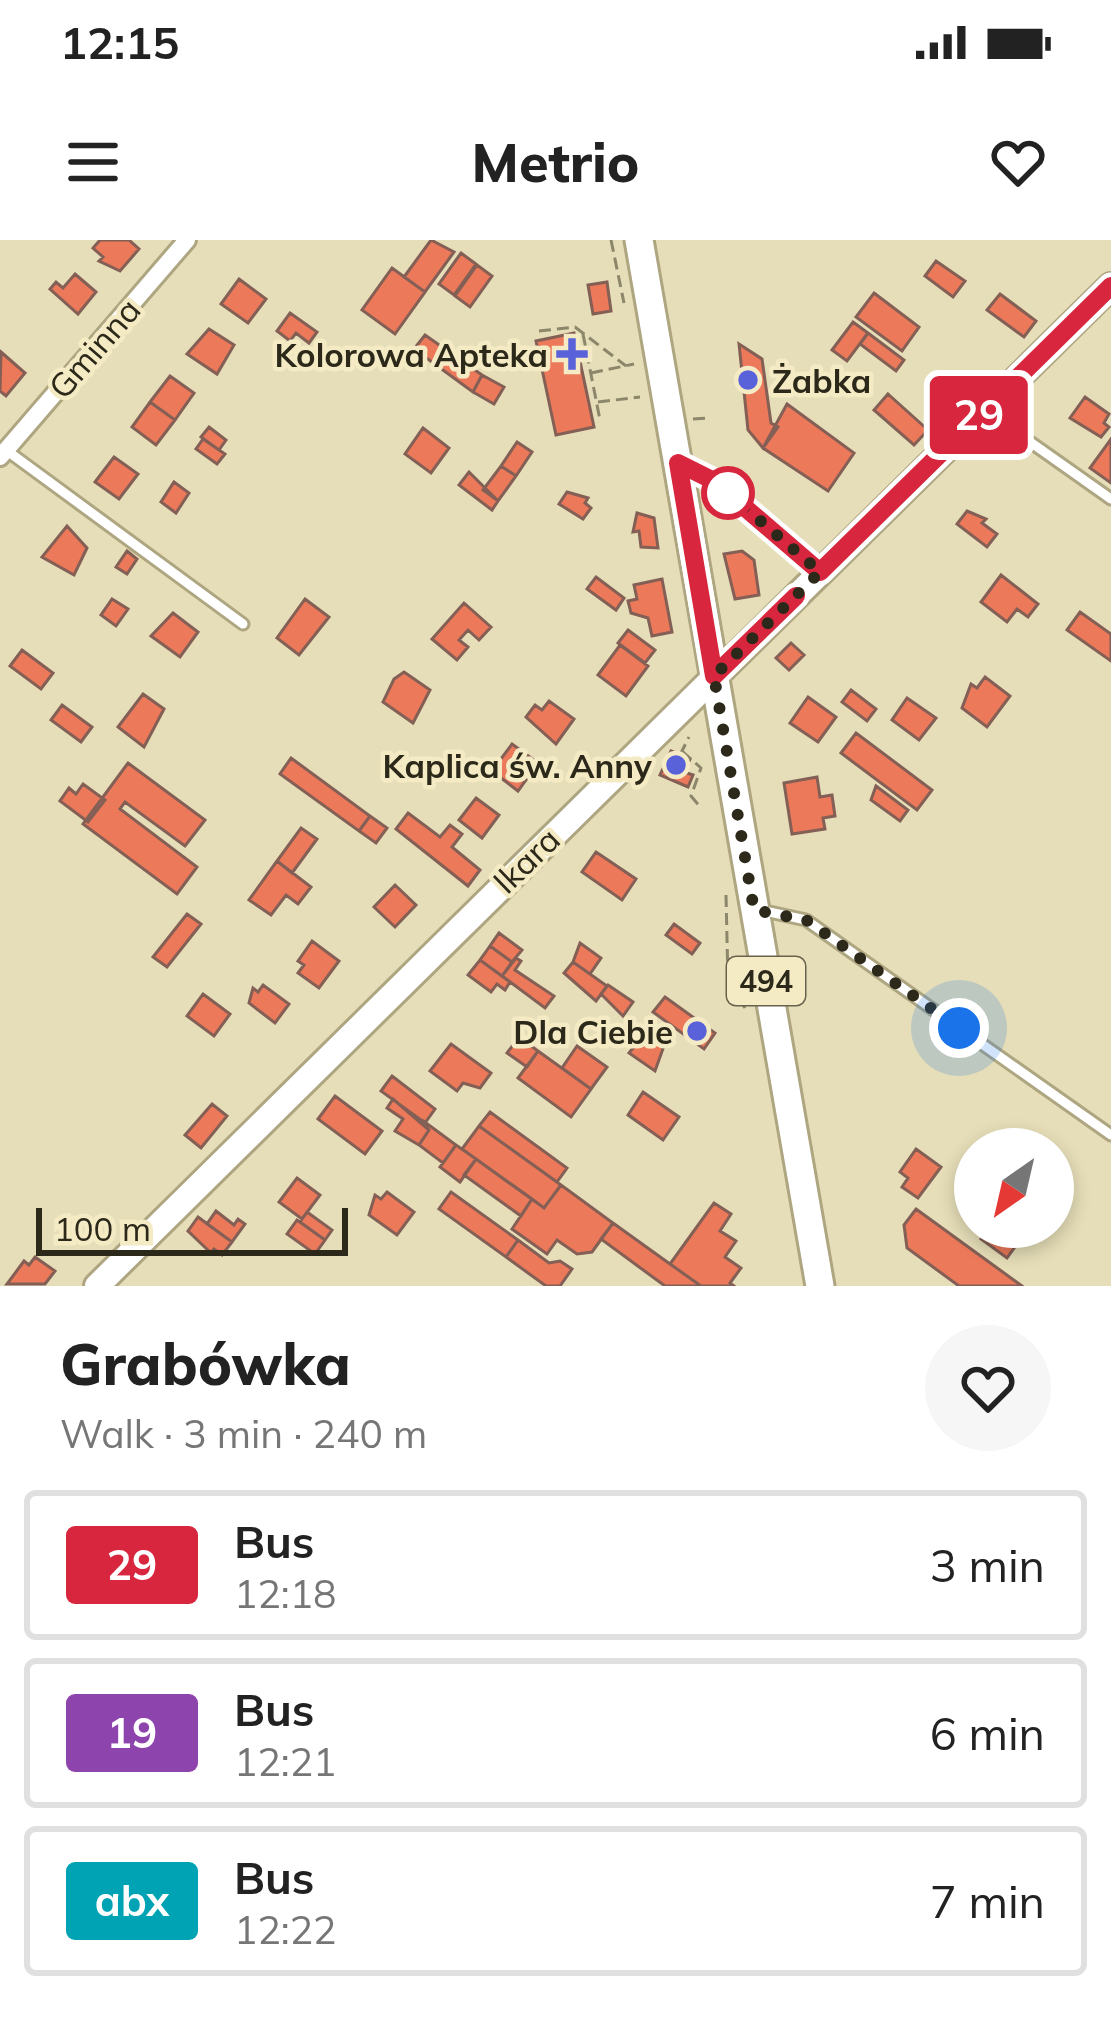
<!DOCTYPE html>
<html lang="en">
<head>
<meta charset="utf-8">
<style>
	:root { --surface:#fff; --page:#f6f6f6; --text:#222; --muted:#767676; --line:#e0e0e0 }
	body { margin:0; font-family:Mulish,sans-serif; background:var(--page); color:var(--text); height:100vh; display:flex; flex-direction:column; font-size:45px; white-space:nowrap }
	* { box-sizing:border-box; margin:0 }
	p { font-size:39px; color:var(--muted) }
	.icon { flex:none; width:66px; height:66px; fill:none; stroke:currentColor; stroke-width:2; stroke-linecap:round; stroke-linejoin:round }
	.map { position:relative; height:1046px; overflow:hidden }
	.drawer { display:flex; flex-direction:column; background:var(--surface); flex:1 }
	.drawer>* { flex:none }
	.badge { padding:0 24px; border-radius:9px; font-size:42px; line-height:78px }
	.needle { width:78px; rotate:214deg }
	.buttons { position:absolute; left:954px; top:888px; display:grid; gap:24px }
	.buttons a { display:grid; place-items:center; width:120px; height:120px; border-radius:50%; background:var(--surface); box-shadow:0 6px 18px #0003; font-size:60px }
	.scale { position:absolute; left:36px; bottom:30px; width:312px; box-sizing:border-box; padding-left:12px; border:6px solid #2c281a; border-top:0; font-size:33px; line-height:42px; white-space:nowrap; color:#2c281a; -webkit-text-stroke:9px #f4ebc5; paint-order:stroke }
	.you { position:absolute; width:60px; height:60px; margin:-30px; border:9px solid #fff; border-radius:50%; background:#1a73e8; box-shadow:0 0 0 18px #1a73e833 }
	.map>.badge { position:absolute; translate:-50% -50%; box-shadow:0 0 0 6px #fff }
	.round { display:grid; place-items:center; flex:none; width:126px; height:126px; border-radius:63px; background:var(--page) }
	.headline { display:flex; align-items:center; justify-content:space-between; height:204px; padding:0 60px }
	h1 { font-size:57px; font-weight:800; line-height:90px }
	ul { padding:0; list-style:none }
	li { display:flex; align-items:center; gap:36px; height:150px; margin:0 24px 18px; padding:0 36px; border:6px solid var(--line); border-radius:12px }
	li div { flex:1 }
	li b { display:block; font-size:45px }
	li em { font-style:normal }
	li .badge { min-width:132px; font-weight:700; text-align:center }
	.status { display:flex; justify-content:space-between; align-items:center; height:84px; padding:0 60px; background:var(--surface); direction:ltr }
	.status svg { height:33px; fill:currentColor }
	header { display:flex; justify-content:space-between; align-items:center; height:156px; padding:0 60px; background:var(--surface); font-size:54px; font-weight:800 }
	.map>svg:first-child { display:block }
	.building { fill:#ec7959; stroke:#835f55; stroke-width:3 }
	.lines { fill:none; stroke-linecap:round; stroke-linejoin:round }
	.lane-casing { stroke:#aea581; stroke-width:15 }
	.street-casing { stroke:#aea581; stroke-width:22 }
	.secondary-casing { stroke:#aea581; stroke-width:30 }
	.primary-casing { stroke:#aea581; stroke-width:33 }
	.path { stroke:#8c866b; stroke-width:3; stroke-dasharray:12 6; stroke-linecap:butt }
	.lane { stroke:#fff; stroke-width:9 }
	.street { stroke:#fff; stroke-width:16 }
	.secondary { stroke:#fff; stroke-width:24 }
	.primary { stroke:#fff; stroke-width:27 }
	.line-casing { stroke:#fff; stroke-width:27 }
	.line { stroke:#d7263d; stroke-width:18 }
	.walk { stroke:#2c281a; stroke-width:12; stroke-dasharray:0 21.6 }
	.poi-dot { fill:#5a62d9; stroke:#f4ebc5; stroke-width:4.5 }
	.stop-dot { fill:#fff; stroke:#d7263d; stroke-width:6 }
	.labels { text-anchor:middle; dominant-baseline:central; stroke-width:9; stroke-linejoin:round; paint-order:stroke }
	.shield { fill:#f4ebc5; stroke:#68624d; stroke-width:3 }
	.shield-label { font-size:30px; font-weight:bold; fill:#2c281a }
	.street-label { font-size:33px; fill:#2c281a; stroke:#f4ebc5 }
	.poi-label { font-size:33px; font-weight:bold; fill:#2c281a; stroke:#f4ebc5; text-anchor:end }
</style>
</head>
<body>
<div class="status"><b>12:15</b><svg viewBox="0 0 49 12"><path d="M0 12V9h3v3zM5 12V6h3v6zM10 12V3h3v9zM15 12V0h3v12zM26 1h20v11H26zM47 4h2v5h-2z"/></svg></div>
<header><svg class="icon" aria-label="menu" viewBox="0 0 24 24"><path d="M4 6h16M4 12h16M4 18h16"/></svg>Metrio<svg class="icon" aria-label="heart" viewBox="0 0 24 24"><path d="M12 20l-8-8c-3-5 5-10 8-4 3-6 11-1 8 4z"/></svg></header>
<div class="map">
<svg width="1111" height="1046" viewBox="0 0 1111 1046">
	<rect width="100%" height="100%" fill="#e6deb8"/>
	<path class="building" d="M100,0H129L139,9L120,31L99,21L103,17L93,8Z
		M431,0L454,12L425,52L404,37Z
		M461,13L476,24L454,55L439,44Z
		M936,21L965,41L953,57L925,36Z
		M477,25L492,36L470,67L455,56Z
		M392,28L425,52L395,94L362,70Z
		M75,34L96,52L78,74L50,49L56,42L63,48Z
		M239,39L266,59L248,83L221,64Z
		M607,42L611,71L593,74L588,45Z
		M874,53L919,87L902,111L856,77Z
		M1000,54L1036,81L1024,97L987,70Z
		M290,73L317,92L309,103L296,93L290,101L277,91Z
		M853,82L868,93L847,121L832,110Z
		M209,89L234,105L217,134L187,114Z
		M574,93L594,187L556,195L536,101Z
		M868,93L904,120L896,131L860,104Z
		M425,95L482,135L473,152L414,109Z
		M739,104L762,119L771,183L778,187L763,208L748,190Z
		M1,112L25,133L6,156L0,151Z
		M482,135L504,147L494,164L473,152Z
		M170,136L194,153L175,180L150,162Z
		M888,154L928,190L914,205L874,170Z
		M1085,157L1109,174L1104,183L1109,187L1101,197L1070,178Z
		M150,162L175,180L156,205L132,187Z
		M787,164L854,213L828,251L763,208Z
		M209,187L226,200L219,210L201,197Z
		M423,188L449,208L431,233L405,214Z
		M203,199L225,214L217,224L196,209Z
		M1111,199V243L1090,228Z
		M517,202L532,212L516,236L501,226Z
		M114,217L138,234L119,259L95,242Z
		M501,226L516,236L498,261L483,250Z
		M469,232L498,261L492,270L459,245Z
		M174,242L189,253L176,273L161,262Z
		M567,252L588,258L585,263L591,268L583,279L559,264Z
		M967,271L986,279L982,283L997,294L987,307L957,284Z
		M637,273L654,278L658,308L641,307L639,291L633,292Z
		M67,286L87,308L74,335L42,317Z
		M127,311L137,319L127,334L116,327Z
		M742,311L754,320L759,355L735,359L724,314Z
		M1001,335L1038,364L1028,377L1017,369L1007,382L981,362Z
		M596,337L624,358L616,370L587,349Z
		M662,339L672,392L652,396L648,378L631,373L628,361L637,359L634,345Z
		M112,359L128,369L116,386L101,375Z
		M305,359L329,377L299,415L277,398Z
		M464,363L491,387L479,400L468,390L459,400L468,407L457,420L432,399Z
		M1080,372L1111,394V421L1067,390Z
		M173,373L198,392L180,417L151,396Z
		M628,390L655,410L645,423L618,403Z
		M791,403L804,415L789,430L776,418Z
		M620,405L648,426L626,456L598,435Z
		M22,410L53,433L41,449L10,426Z
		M404,432L430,450L413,483L383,462L394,439Z
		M985,437L1010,456L987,487L962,468L971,444L977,448Z
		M851,450L876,469L867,481L842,462Z
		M143,454L164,469L144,507L118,487Z
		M808,457L836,477L818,502L790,483Z
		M907,458L936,478L919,500L892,480Z
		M549,461L574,479L556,504L526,477L535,465L542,470Z
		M62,465L92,487L81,502L51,480Z
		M856,493L932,550L917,570L841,513Z
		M512,504L538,523L518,551L492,531Z
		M671,511L690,519L684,532L693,535L688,547L660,535Z
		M291,518L370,576L359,591L280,534Z
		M128,523L205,580L185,606L125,562L120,569L197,627L177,654L83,584Z
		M817,537L820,557L832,555L835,576L823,578L825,589L792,594L784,543Z
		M83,544L105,560L88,582L60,561L69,548L76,554Z
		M876,546L908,570L900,581L871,560Z
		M476,558L499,575L482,598L459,580Z
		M408,573L440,597L450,585L462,594L452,607L480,630L468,646L396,589Z
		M370,576L387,588L376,603L359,591Z
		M301,588L317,599L292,633L277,621Z
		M596,612L636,639L622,660L582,632Z
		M277,621L311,647L298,664L286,655L271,675L249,660Z
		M395,645L416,665L395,687L374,667Z
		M187,674L201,684L167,727L153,717Z
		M674,684L700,703L692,714L666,695Z
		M499,693L522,710L512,722L490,706Z
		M312,701L339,721L319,748L298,733L304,725L298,721Z
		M580,703L601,718L590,734L573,722Z
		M490,706L512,722L502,736L480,720Z
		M516,718L521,721L515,730L554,756L545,768L502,736Z
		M480,720L510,742L505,750L497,744L491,752L468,735Z
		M573,722L607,746L596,761L564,733Z
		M263,745L289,764L275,783L249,763L253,748L258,752Z
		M608,745L633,762L623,776L601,754Z
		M203,754L230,774L214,796L187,776Z
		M665,757L715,793L704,809L653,772Z
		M646,789L665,803L655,831L629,813L633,808L627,804Z
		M519,797L538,811L527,827L507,813Z
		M451,804L491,833L480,848L463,843L457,851L430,831Z
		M577,806L607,827L591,849L562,828Z
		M538,811L591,849L571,877L518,838Z
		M392,836L435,869L425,883L381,851Z
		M643,852L679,877L663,900L628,875Z
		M335,856L382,891L365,914L318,879Z
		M393,859L429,890L419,905L395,891L403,879L387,868Z
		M212,864L227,876L201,908L185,895Z
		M490,872L567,928L557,942L479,886Z
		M422,880L456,905L443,923L419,905L429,890Z
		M479,886L561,945L544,968L462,909Z
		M456,905L476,919L460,942L440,927Z
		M916,909L941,927L918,958L902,947L908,938L900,932Z
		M476,919L532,959L521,976L464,935Z
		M297,938L320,955L302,979L279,962Z
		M561,945L613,983L592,1012L577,1014L557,1000L547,1014L512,989L532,959L544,968Z
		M387,952L414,972L397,995L369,975L375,955L381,959Z
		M451,952L518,1000L506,1017L439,969Z
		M714,963L731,974L720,991L736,1001L725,1017L741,1028L730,1043L734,1046H701L670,1024Z
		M916,969L1022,1046H959L907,1008L904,985Z
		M216,971L234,985L238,979L245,984L232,1002L207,984Z
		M307,972L332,990L325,1000L300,982Z
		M198,977L232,1002L222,1015L214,1009L211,1013L188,991Z
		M297,980L325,1000L315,1014L287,994Z
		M613,983L670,1024L701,1046H665L601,999Z
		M1016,987L1025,993L1007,1018L981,999L987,991L983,987Z
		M518,1000L549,1023L560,1021L572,1029L560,1046H546L506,1017Z
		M35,1017L55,1031L45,1044H7L24,1021L29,1025Z"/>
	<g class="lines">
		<g class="lane-casing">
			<path id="lane" d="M989,173L1111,259
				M6,210L243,384
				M760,670L806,680L1111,895"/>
		</g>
		<g class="street-casing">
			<path id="street" d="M0,217L187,0
				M678,223L714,241L820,332"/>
		</g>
		<g class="secondary-casing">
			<path id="secondary" d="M97,1046L1111,46"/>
		</g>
		<g class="primary-casing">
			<path id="primary" d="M639,0L820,1046"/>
		</g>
		<path class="path" d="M611,0L624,63
			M539,91L575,87L626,126
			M583,94L600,180
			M591,133L634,124
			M598,162L640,157
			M693,179L711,178
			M682,511L701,528L691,556L701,568
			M680,515L689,497
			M726,655L728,742L745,768"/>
		<use href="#lane" class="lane"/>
		<use href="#street" class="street"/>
		<use href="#secondary" class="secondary"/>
		<use href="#primary" class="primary"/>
	</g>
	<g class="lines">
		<g class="line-casing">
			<path id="line" d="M796,356L714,436L678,223L714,241L820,332L1111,46"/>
		</g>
		<use href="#line" class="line"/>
		<path class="walk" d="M728,253L820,332L714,436L754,670L806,680L959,788"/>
	</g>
	<g class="poi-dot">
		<path d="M566 96h12v12h12v12h-12v12h-12v-12h-12v-12h12z"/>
		<circle cx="748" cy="140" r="12"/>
		<circle cx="676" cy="525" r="12"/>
		<circle cx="697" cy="791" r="12"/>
	</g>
	<circle class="stop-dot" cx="728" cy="253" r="24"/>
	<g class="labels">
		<rect class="shield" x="727" y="717" width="78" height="48" rx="9"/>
		<g class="shield-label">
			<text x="766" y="741">494</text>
		</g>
		<g class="street-label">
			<text transform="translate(94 108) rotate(-49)">Gminna</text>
			<text transform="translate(526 620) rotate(-44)">Ikara</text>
		</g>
		<g class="poi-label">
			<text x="548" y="114">Kolorowa Apteka</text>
			<text x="772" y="140" text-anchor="start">Żabka</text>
			<text x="652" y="525">Kaplica św. Anny</text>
			<text x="673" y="791">Dla Ciebie</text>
		</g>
	</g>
</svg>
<div class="buttons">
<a><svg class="needle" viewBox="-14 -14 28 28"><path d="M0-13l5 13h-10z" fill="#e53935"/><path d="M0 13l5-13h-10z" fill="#767676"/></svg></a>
</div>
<div class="scale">100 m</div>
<div class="you" style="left:959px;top:788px"></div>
<b class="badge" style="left:979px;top:175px;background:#d7263d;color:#fff">29</b>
</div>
<section class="drawer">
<div class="headline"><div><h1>Grabówka</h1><p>Walk · 3 min · 240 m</p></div><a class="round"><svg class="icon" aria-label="heart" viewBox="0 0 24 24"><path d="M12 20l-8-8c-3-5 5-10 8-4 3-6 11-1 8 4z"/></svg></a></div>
<ul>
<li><span class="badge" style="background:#d7263d;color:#fff">29</span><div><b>Bus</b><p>12:18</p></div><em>3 min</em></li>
<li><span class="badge" style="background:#8e44ad;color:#fff">19</span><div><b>Bus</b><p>12:21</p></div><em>6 min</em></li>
<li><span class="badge" style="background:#00a3b4;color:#fff">abx</span><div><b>Bus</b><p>12:22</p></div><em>7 min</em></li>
</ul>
</section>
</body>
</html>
